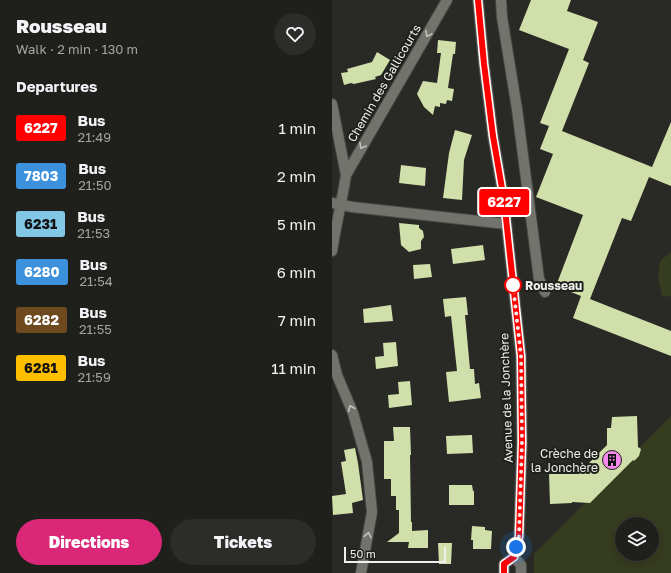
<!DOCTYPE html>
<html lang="en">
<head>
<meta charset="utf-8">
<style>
	:root { --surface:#1f201c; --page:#2c2d29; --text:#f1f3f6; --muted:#a1a3a3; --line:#3c3e3b; --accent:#db2777 }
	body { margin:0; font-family:"Golos Text",sans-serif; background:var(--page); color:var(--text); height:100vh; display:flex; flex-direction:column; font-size:15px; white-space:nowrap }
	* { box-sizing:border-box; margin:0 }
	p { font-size:13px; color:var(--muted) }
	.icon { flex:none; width:22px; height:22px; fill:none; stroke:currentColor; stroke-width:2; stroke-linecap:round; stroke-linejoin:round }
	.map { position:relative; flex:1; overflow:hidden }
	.drawer { display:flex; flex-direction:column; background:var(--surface); width:332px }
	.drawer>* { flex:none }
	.badge { padding:0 8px; border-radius:3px; font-size:14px; line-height:26px }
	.controls { position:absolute; left:283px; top:517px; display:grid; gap:8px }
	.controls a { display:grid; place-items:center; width:44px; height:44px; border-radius:50%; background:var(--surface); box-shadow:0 2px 10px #0003,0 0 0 1px var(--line); font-size:20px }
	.scale { position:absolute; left:12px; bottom:10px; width:102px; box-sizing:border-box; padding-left:4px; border:2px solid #eff0ec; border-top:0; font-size:11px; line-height:14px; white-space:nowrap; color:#eff0ec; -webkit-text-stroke:3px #1f211c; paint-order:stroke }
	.you { position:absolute; width:20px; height:20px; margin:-10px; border:3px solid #fff; border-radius:50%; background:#1a73e8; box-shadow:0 0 0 6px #1a73e833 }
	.map>.badge { position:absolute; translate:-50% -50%; box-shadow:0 0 0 2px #fff }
	h2 { padding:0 16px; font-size:15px; line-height:36px }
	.round { display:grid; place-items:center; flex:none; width:42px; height:42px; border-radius:21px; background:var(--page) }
	.summary { display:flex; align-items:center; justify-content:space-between; height:68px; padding:0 16px }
	h1 { font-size:19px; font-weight:800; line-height:30px }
	.cta { display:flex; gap:8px; margin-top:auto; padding:8px 16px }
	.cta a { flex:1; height:46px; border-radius:24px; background:var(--accent); color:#fff; font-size:16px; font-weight:800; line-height:46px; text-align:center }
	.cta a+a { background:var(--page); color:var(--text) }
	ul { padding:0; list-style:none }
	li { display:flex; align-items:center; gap:12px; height:48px; padding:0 16px }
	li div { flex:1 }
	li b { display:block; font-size:15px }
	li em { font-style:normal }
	li .badge { min-width:44px; font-weight:700; text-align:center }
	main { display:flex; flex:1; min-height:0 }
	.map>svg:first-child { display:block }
	.green { fill:#363c1f; fill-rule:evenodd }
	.building { fill:#d1dfab }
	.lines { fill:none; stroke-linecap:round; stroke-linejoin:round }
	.street-casing { stroke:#474843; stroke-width:12 }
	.secondary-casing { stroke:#474843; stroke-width:12 }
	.street { stroke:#71736c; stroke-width:10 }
	.secondary { stroke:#71736c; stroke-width:10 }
	.oneway { stroke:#c3c4bf }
	.line-casing { stroke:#fff; stroke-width:9 }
	.line { stroke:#f00; stroke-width:6 }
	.walk { stroke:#eff0ec; stroke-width:4; stroke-dasharray:0 7.2 }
	.stop-dot { fill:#fff; stroke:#f00; stroke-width:2 }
	.labels { text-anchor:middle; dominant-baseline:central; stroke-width:4; stroke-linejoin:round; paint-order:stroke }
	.street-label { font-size:12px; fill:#eff0ec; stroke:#1f211c }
	.stop-label { font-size:12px; font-weight:bold; fill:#eff0ec; stroke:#1f211c; text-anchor:start }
	.poi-label { font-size:12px; fill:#eff0ec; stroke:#1f211c; text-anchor:end }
</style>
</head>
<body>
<main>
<section class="drawer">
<div class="summary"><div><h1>Rousseau</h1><p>Walk · 2 min · 130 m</p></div><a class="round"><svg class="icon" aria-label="heart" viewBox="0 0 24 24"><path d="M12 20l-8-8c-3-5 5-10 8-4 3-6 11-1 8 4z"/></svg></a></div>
<h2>Departures</h2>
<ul>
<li><span class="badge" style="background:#f00;color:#fff">6227</span><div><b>Bus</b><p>21:49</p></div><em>1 min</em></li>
<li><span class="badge" style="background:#3c91dc;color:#fff">7803</span><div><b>Bus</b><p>21:50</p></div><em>2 min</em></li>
<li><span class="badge" style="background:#82c8e6;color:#111">6231</span><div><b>Bus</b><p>21:53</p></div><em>5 min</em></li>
<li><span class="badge" style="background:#3c91dc;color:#fff">6280</span><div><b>Bus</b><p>21:54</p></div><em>6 min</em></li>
<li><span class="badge" style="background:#6e491e;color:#fff">6282</span><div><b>Bus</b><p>21:55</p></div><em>7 min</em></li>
<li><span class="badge" style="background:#ffbe00;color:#111">6281</span><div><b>Bus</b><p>21:59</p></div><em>11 min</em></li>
</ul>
<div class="cta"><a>Directions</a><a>Tickets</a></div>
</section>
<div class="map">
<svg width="339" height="573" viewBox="0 0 339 573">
	<rect width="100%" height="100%" fill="#292a25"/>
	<path class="green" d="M339,252V296L330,297L326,278L328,261Z
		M339,416V573H202V554ZM290,524H320V554H290Z"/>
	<path class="building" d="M199,0H239L235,11L266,22L251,60L257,63L230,131L320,167L339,122V186L317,177L299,221L290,218L258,299L339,331V356L241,318L249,296L224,286L251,215L204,197L221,154L208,149L217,126L208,123L237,49L187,30Z
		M106,40L124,42L123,54H121L116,88L122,89L120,101L115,100L114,104L108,103V107L103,106L101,115L92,107L85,94L91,81L105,83L109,53H105Z
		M45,52L58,60L49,75L43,77L44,79L22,84L19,83L12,85L9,73L16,72L15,69L40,62Z
		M123,130L140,135L132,160L130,200L111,198L117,153Z
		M69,165L94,168L93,186L67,183Z
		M67,223L87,225V228L91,231L92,237L89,241V249L77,252L69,245Z
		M151,245L153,260L121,264L119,249Z
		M98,264L100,277L82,279L81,265Z
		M134,297L136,315H133L138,369H142L143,384L147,383L149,398L117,402L114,372L125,371L119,316L113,317L111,299Z
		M59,305L61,321L32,323L31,309Z
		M64,342L66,366L44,369L43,357L52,356L51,343Z
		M78,381L80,405L57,408L56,395L67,394L66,382Z
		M305,416L306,447L309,449L307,456L302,461L301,460L258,503L240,502V503L218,504L217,474H246L275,445V428H279L280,417Z
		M61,427H78L79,455H78L79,522H80V531L96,530V548H76L77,542H55L67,533V510H64V496H59V479H52V441H62Z
		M140,435L141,453L115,454L114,436Z
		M23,448L26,463L31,500L20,503L21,513L1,515L0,496L14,494L9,462L14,461L12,450Z
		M117,485H140L141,491H142V505H117Z
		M140,526L153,527V530L160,531L159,549H141V540H139Z
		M106,543H120L119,564H107Z"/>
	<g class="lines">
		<g class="street-casing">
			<path id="street" d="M169,0L170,17L185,109L207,279L213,292
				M0,104L14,175
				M0,203L20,207L174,224
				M0,251C4,225 10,201 14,175L115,0
				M0,355L5,375L21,413L35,462L40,512L29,573"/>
		</g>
		<g class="secondary-casing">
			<path id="secondary" d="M146,0L152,64L161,136L172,201L189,356L190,443L187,537L182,557L172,564V573
				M182,557L189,565V573"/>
		</g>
		<use href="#street" class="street"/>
		<use href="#secondary" class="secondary"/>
	</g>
	<defs><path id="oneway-chevron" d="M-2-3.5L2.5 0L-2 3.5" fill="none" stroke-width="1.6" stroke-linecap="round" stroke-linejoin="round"/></defs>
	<g class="oneway">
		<use href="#oneway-chevron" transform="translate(96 34) rotate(120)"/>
		<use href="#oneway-chevron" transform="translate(30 146) rotate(120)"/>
		<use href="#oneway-chevron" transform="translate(19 408) rotate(-113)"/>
		<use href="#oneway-chevron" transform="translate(36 535) rotate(-80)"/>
	</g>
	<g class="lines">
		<g class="line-casing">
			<path id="line" d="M146,0L152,64L161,136L172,200L189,356L190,442L187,536L182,557L172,564V573"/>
		</g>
		<use href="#line" class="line"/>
		<path class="walk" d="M181,285L189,356L190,442L187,536L184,547"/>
	</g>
	<defs>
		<g id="building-disc" transform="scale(1)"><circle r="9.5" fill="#f589ee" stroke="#1f211c"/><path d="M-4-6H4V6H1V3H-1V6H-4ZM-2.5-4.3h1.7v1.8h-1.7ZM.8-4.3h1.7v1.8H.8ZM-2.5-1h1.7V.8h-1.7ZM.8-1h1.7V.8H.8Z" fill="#111"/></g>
	</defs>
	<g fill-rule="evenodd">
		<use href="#building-disc" x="280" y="460"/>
	</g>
	<circle class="stop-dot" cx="181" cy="285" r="8"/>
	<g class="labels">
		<g class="street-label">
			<text transform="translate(52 83) rotate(-60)">Chemin des Gallicourts</text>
			<text transform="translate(174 398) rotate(-92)">Avenue de la Jonchère</text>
		</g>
		<g class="stop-label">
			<text x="193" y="285">Rousseau</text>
		</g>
		<g class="poi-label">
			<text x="266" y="453">Crèche de<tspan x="266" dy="14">la Jonchère</tspan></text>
		</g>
	</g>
</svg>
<div class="controls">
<a><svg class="icon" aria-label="layers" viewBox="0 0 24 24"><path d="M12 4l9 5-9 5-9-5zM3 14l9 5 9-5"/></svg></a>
</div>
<div class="scale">50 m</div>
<div class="you" style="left:184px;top:547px"></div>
<b class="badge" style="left:172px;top:202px;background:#f00;color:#fff">6227</b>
</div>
</main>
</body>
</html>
